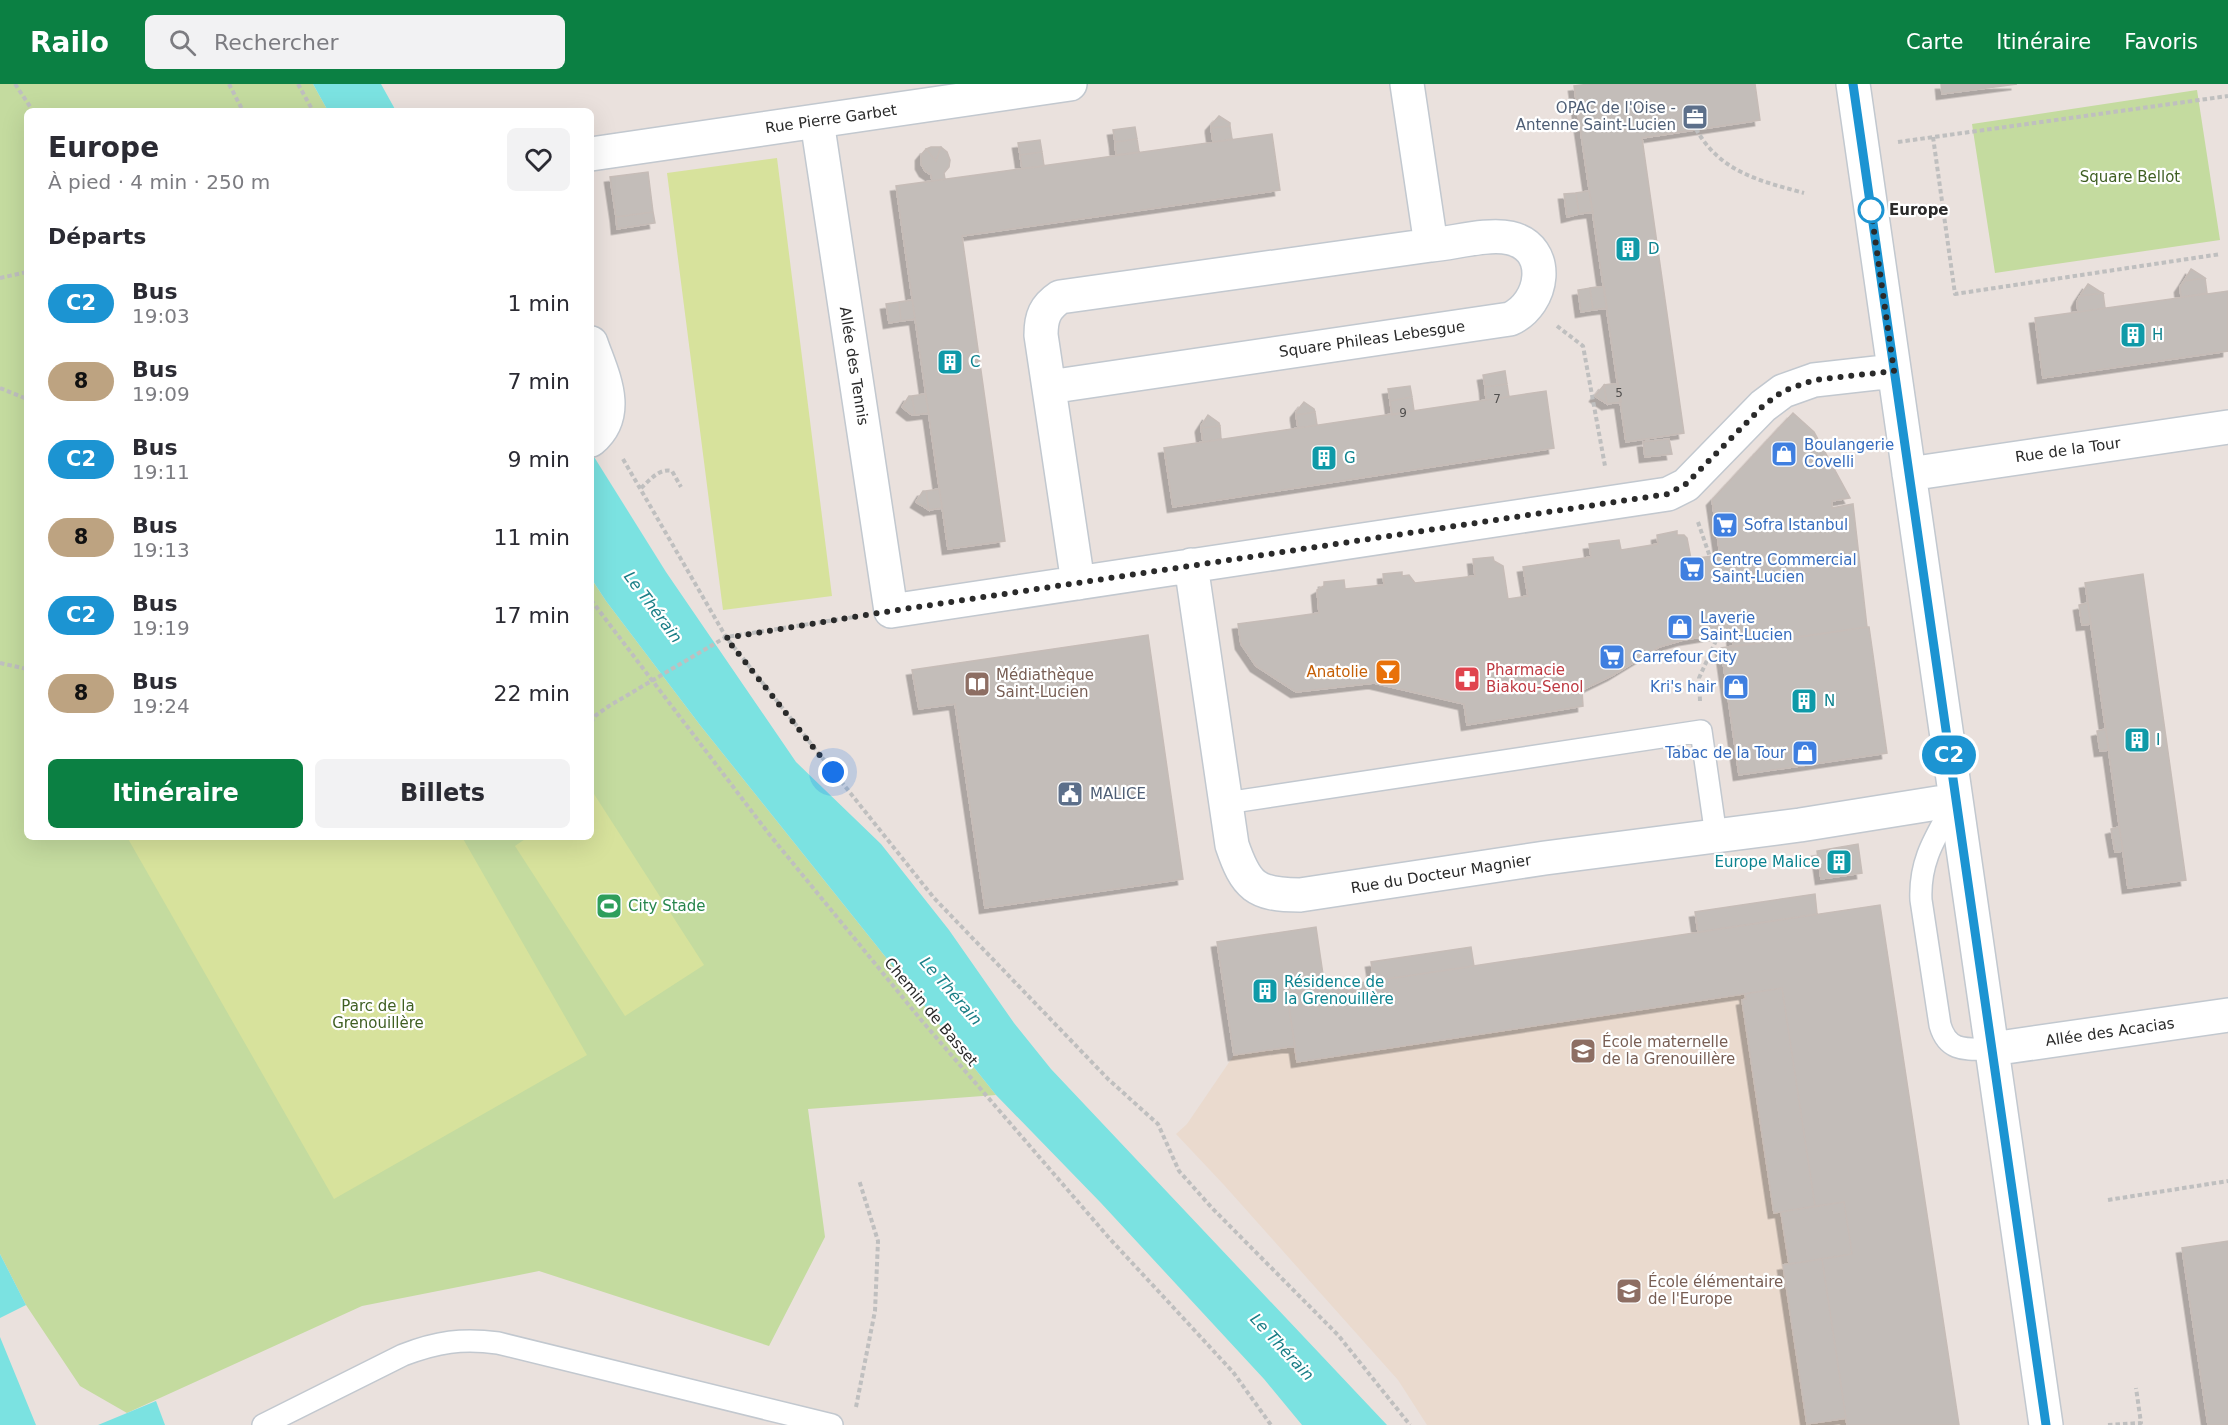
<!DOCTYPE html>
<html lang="fr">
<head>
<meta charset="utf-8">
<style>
	:root { --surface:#fff; --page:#f2f2f3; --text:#2b2b33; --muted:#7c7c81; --accent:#0b8043 }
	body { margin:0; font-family:"DejaVu Sans",sans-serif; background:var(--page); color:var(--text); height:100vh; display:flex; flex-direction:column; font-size:22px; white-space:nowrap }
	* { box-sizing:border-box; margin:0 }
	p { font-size:20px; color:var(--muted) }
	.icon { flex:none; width:33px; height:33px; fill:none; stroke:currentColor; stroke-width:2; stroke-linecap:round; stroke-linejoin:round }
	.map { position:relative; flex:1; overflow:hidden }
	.side { position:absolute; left:24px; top:24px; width:570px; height:732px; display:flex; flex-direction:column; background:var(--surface); border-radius:9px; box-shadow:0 6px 24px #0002 }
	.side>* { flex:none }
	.badge { padding:0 12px; border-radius:20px; font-size:21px; line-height:39px }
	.you { position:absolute; width:30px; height:30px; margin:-15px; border:4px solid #fff; border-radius:50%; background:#1a73e8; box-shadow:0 0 0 9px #1a73e833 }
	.map>.badge { position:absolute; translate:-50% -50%; box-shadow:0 0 0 3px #fff }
	h2 { padding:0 24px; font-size:22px; line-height:54px }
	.round { display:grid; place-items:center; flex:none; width:63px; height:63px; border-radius:9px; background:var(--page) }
	.head { display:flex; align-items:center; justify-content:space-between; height:102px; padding:0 24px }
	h1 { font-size:28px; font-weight:700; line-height:45px }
	.cta { display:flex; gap:12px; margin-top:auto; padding:12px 24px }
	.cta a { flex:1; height:69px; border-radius:9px; background:var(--accent); color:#fff; font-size:24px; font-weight:700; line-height:69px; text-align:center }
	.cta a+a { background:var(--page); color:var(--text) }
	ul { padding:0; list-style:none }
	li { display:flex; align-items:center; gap:18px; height:78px; padding:0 24px }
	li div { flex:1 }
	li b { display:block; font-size:22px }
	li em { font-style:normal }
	li .badge { min-width:66px; font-weight:700; text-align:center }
	header { display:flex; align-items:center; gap:36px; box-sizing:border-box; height:84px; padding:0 30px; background:var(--accent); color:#fff }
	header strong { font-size:28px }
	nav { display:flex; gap:33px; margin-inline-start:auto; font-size:21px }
	.search { width:420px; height:54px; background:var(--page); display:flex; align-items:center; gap:15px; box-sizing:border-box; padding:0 21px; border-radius:9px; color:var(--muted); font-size:22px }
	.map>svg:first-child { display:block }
	.education { fill:#eadace }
	.green { fill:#c4db9f }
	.pitch { fill:#d7e29c }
	.water { fill:#7be2e1 }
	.building { fill:#c3bdb9; stroke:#c6bcb7; stroke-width:1.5; filter:url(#shadow) }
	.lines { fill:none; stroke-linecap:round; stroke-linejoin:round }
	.service-casing { stroke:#c2c8cf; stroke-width:24 }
	.minor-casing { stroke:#c2c8cf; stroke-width:36 }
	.path { stroke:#bfbfbf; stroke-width:4; stroke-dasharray:4.5 3; stroke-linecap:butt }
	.service { stroke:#fff; stroke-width:21 }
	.minor { stroke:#fff; stroke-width:33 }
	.line-casing { stroke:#fff; stroke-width:14 }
	.line { stroke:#1c94d2; stroke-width:9 }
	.walk { stroke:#2a2a2a; stroke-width:6; stroke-dasharray:0 10.8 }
	.stop-dot { fill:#fff; stroke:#1c94d2; stroke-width:3 }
	.labels { text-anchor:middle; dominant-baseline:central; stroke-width:4.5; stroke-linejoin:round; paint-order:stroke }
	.number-label { font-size:12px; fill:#504f4e }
	.service-label { font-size:15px; fill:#4e5e75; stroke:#fff; text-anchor:end }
	.street-label { font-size:15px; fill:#2a2a2a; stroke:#fff }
	.park-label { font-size:15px; fill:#3f5f22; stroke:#fff }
	.stop-label { font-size:15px; font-weight:bold; fill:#2a2a2a; stroke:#fff; text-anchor:start }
	.culture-label { font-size:15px; fill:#0d838f; stroke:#fff; text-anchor:start }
	.shop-label { font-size:15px; fill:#366cbe; stroke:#fff; text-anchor:start }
	.health-label { font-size:15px; fill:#be3a42; stroke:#fff; text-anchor:start }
	.food-label { font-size:15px; fill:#c56008; stroke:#fff; text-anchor:end }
	.education-label { font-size:15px; fill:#785e54; stroke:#fff; text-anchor:start }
	.leisure-label { font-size:15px; fill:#27864d; stroke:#fff; text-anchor:start }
	.water-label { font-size:16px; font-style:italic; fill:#1a7e86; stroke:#fff }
</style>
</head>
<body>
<header>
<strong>Railo</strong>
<div class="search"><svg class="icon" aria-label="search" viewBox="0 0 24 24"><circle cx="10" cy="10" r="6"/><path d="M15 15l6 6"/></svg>Rechercher</div>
<nav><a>Carte</a><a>Itinéraire</a><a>Favoris</a></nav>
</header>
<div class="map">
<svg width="2228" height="1341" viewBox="0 0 2228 1341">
	<defs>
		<filter id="shadow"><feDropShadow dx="-5.5" dy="5.5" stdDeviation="0" flood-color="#0004"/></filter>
	</defs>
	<rect width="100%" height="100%" fill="#eae1dd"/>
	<path class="education" d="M1815,810L1818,830L1880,821L1959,1341H1427L1398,1296L1224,1101L1176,1050L1187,1040L1234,971L1295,962L1287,910L1373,897L1371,878L1471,863L1474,882L1697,848L1695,828Z"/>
	<path class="green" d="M0,0H313L328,27H27V753H591V494L606,517L700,641L996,1011L808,1025L825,1153L769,1262L539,1187L362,1222L127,1329L80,1302L26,1221L0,1170Z
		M2197,6L2220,156L1995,189L1972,40Z"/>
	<path class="pitch" d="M777,74L832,512L723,526L667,89Z
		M594,710L704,881L625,932L515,762L528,753H591V712Z
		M127,753H462L587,971L334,1115Z"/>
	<path class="water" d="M313,0H381L396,27H328Z
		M591,368L666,488L796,678L881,760L949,846L1014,939L1051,985L1387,1341H1302L1264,1295L1101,1119L996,1011L700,641L606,517L591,494Z
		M0,1170L26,1221L0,1234Z
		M0,1253L36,1341H0Z
		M156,1317L165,1341H98Z"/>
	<path class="building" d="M1590,0H1755L1760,36L1642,54L1684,349L1626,358L1574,2Z
		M1941,0H2017L1942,10Z
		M1219,32L1230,39V42L1211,44V41Z
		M1230,42L1232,55L1213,58L1211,44Z
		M1135,43L1137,55L1115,58L1113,46Z
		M1272,50L1280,106L962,152L1005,457L948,465L896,102Z
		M1137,55L1139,68L1116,71L1115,58Z
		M1040,56L1042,68L1020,71L1018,59Z
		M931,63H941L936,77L926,65Z
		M941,63L947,68L950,76L949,83L944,89L945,95L932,97L931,91L925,87L921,80V71L926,65L936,77Z
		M1042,68L1044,82L1022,85L1020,71Z
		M648,88L653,128L616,133L610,93Z
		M1589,107L1593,128L1579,130L1576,109Z
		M1576,109L1579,130L1567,133L1564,110Z
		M653,128L655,139L617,145L616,133Z
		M2191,185L2202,192L2205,194L2184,197Z
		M2205,194L2207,209L2181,213L2180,203L2184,197Z
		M2088,200L2099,207L2103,209L2080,212Z
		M1604,202L1607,224L1593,226L1590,204Z
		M1590,204L1593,226L1581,228L1578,206Z
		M2228,207V267L2043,294L2035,234Z
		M2103,209L2105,224L2078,228L2077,218L2080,212Z
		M912,216L915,235L901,237L899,218Z
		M899,218L901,237L889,239L886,220Z
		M1505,287L1507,300L1485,303L1483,291Z
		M1618,299L1621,318L1607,320L1604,301Z
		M1507,300L1509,313L1486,316L1485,303Z
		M1604,301L1607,320L1595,312Z
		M1410,302L1412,313L1390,317L1388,305Z
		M1546,307L1554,364L1173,423L1164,364Z
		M925,310L929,329L915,331L912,312Z
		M909,312H912L915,331H912L902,323Z
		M1412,313L1414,327L1392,331L1390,317Z
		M1304,318L1314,325L1315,328L1296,331V328Z
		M1315,328L1317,341L1298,344L1296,331Z
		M1793,329L1814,348L1850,414L1832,417V424L1853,420L1867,543L1733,563L1732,548L1683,556L1659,563L1613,591L1582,606L1583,622L1467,641L1464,620L1374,599L1296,608L1256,582L1241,560L1238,540L1319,529L1317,506L1324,502V498L1344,496L1345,505L1384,501L1383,490L1402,488V492L1409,491L1415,499L1475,492L1473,475L1493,473L1494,477L1503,482L1508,515L1528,512L1523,483L1591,473L1589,460L1619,456L1621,466L1658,460L1657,451L1677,447V451H1684L1687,454L1691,475L1720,471L1712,416Z
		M1208,331L1219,339L1220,342L1201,344V342Z
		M1220,342L1221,355L1203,358L1201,344Z
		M1669,355L1672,370L1645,373L1643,358Z
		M939,405L942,424L929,426L926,407Z
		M923,407H926L929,426L916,418Z
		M2143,490L2186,796L2128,804L2085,499Z
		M2088,519L2091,540L2082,541L2079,521Z
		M1867,543H1869L1887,669L1739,691L1721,564Z
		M1148,551L1183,795L985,824L955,620L919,625L912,586Z
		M2106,645L2109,666L2100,667L2097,647Z
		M2119,743L2123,767L2115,768L2111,745Z
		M1858,760L1862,789L1821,795L1817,767Z
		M1815,810L1817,830L1698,848L1695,828Z
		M1880,821L1959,1341H1847L1822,1175L1852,1170L1844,1118L1815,1122L1782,904L1297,978L1287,910Z
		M1316,843L1325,904L1287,910L1295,962L1234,971L1217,858Z
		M1471,863L1474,882L1374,897L1371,878Z
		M1782,904L1815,1122L1774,1129L1742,916L1746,915L1745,910Z
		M1844,1118L1852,1170L1789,1180L1781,1128Z
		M2228,1157V1341H2208L2182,1164Z
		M1822,1175L1846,1334L1807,1340L1783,1181Z"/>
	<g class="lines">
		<g class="service-casing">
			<path id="service" d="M1956,716C1937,751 1919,775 1921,816L1940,941C1948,969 1967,965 1992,965
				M1226,719L1701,647L1716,752
				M263,1341L403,1271C437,1258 462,1254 498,1259L832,1341"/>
		</g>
		<g class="minor-casing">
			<path id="minor" d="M1853,0L2046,1341
				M817,37L891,527L1668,410L1686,401L1763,322L1783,307L1814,296L1894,287
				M591,70L1070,0
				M591,259C602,291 623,329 591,356
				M1049,303L1510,235C1544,220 1553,164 1510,154C1488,149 1454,159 1431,161
				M1909,390L2228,343
				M1191,481L1232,761C1246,802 1255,811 1300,811L1545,774L1800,741L1956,716
				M1078,499L1041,251C1041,233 1045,223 1060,213L1431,161L1407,0
				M1992,965L2228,931"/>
		</g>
		<path class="path" d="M15,0L33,27
			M229,0L243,27
			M298,0L313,27
			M1696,45C1720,88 1760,97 1804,109
			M1933,53L1955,210L2221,170
			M1898,58L2228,12
			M0,194L27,188
			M1557,242L1583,262L1605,382
			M0,304L27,315
			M623,375L726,553L934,814L1109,996L1158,1040L1179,1087L1212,1124L1338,1251L1410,1341
			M641,404C650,396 659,384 672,387L681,403
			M1698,438L1710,473
			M591,516L769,750L922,937L1110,1155L1233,1288L1271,1341
			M0,579L27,585
			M1700,617L1699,594L1719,550
			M591,639L595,632L609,622L726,553L854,533
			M2108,1116L2228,1097
			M856,1323L875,1227L878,1157L859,1096
			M2108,1341L2141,1339L2136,1304"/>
		<use href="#service" class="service"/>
		<use href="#minor" class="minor"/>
	</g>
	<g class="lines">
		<g class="line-casing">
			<path id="line" d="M1853,0L2046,1341"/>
		</g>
		<use href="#line" class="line"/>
		<path class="walk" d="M833,688L726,554L891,527L1668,410L1686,400L1763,322L1783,307L1814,296L1894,287L1871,126"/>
	</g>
	<defs>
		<g id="office-square" transform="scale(1.35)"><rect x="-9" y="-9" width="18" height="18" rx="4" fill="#5c6f8a" stroke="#fff"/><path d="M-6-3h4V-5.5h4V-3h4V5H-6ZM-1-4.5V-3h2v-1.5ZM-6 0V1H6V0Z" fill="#fff"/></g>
		<g id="building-square" transform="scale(1.35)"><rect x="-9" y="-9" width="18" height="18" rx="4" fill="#0f9aa8" stroke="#fff"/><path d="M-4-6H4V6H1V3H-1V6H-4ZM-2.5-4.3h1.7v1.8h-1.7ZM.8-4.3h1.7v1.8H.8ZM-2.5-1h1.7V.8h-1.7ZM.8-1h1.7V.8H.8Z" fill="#fff"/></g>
		<g id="shop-square" transform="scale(1.35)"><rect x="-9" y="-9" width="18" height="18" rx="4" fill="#3f7fe0" stroke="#fff"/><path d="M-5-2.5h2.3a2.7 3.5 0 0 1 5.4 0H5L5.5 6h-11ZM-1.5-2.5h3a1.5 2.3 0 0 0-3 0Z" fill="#fff"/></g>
		<g id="supermarket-square" transform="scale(1.35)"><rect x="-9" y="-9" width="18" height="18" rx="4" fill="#3f7fe0" stroke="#fff"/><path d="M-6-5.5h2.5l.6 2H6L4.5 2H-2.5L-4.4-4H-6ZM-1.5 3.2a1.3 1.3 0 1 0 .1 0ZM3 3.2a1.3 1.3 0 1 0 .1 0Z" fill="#fff"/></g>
		<g id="bar-square" transform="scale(1.35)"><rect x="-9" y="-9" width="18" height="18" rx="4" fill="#e8710a" stroke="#fff"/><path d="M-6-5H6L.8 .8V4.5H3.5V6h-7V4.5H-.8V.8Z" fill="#fff"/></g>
		<g id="pharmacy-square" transform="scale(1.35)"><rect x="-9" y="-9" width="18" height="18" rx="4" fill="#e0444e" stroke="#fff"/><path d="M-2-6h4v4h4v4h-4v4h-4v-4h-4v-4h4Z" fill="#fff"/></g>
		<g id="library-square" transform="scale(1.35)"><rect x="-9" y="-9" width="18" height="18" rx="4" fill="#8d6e63" stroke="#fff"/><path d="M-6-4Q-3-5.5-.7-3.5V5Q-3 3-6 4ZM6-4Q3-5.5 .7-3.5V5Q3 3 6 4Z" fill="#fff"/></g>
		<g id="civic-square" transform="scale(1.35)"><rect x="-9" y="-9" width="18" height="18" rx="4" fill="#5c6f8a" stroke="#fff"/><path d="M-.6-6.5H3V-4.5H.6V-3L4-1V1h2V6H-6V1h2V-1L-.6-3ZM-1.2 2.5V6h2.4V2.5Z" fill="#fff"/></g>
		<g id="stadium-square" transform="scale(1.35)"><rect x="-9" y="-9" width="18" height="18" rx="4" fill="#2e9e5b" stroke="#fff"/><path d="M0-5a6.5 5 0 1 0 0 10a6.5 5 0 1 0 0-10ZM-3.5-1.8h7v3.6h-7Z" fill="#fff"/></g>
		<g id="school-square" transform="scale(1.35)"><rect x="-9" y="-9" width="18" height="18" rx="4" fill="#8d6e63" stroke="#fff"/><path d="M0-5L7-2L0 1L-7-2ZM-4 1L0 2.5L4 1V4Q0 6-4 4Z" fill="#fff"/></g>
	</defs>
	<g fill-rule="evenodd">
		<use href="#office-square" x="1695" y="33"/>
		<use href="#building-square" x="1628" y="165"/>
		<use href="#building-square" x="2133" y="251"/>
		<use href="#building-square" x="950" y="278"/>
		<use href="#shop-square" x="1784" y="370"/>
		<use href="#building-square" x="1324" y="374"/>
		<use href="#supermarket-square" x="1725" y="441"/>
		<use href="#supermarket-square" x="1692" y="485"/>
		<use href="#shop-square" x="1680" y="543"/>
		<use href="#supermarket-square" x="1612" y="573"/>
		<use href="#bar-square" x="1388" y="588"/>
		<use href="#pharmacy-square" x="1467" y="595"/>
		<use href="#library-square" x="977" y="600"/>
		<use href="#shop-square" x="1736" y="603"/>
		<use href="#building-square" x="1804" y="617"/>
		<use href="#building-square" x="2137" y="656"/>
		<use href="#shop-square" x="1805" y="669"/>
		<use href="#civic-square" x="1070" y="710"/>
		<use href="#building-square" x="1839" y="778"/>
		<use href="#stadium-square" x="609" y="822"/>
		<use href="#building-square" x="1265" y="907"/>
		<use href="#school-square" x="1583" y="967"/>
		<use href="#school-square" x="1629" y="1207"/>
	</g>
	<circle class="stop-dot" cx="1871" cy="126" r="12"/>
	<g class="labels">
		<g class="number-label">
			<text x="1619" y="309">5</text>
			<text x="1497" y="315">7</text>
			<text x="1403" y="329">9</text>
		</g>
		<g class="service-label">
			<text x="1676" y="24">OPAC de l'Oise -<tspan x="1676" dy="17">Antenne Saint-Lucien</tspan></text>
			<text x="1090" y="710" text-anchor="start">MALICE</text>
		</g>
		<g class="street-label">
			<text transform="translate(831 35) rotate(-8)">Rue Pierre Garbet</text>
			<text transform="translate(1372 255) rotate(-8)">Square Phileas Lebesgue</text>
			<text transform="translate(854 282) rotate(81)">Allée des Tennis</text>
			<text transform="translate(2068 366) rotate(-8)">Rue de la Tour</text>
			<text transform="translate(1441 790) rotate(-9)">Rue du Docteur Magnier</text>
			<text transform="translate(931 928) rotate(50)">Chemin de Basset</text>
			<text transform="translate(2110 948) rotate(-8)">Allée des Acacias</text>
		</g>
		<g class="park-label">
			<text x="2130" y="93">Square Bellot</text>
			<text x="378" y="922">Parc de la<tspan x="378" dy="17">Grenouillère</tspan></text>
		</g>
		<g class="stop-label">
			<text x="1889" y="126">Europe</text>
		</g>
		<g class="culture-label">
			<text x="1648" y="165">D</text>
			<text x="2152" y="251">H</text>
			<text x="970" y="278">C</text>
			<text x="1344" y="374">G</text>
			<text x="1824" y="617">N</text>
			<text x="2156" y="656">I</text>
			<text x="1820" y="778" text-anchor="end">Europe Malice</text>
			<text x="1284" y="898">Résidence de<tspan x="1284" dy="17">la Grenouillère</tspan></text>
		</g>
		<g class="shop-label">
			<text x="1804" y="361">Boulangerie<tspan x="1804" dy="17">Covelli</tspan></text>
			<text x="1744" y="441">Sofra Istanbul</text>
			<text x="1712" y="476">Centre Commercial<tspan x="1712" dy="17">Saint-Lucien</tspan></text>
			<text x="1700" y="534">Laverie<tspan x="1700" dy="17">Saint-Lucien</tspan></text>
			<text x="1632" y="573">Carrefour City</text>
			<text x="1716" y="603" text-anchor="end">Kri's hair</text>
			<text x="1786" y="669" text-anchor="end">Tabac de la Tour</text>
		</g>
		<g class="health-label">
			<text x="1486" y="586">Pharmacie<tspan x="1486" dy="17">Biakou-Senol</tspan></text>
		</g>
		<g class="food-label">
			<text x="1368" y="588">Anatolie</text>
		</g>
		<g class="education-label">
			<text x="996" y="591">Médiathèque<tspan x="996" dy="17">Saint-Lucien</tspan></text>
			<text x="1602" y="958">École maternelle<tspan x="1602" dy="17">de la Grenouillère</tspan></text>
			<text x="1648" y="1198">École élémentaire<tspan x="1648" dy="17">de l'Europe</tspan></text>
		</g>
		<g class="leisure-label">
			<text x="628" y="822">City Stade</text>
		</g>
		<g class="water-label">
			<text transform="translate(653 523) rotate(53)">Le Thérain</text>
			<text transform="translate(951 907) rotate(49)">Le Thérain</text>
			<text transform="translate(1282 1263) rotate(47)">Le Thérain</text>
		</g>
	</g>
</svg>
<div class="you" style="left:833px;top:688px"></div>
<b class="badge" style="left:1949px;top:671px;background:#1c94d2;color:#fff">C2</b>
<section class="side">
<div class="head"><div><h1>Europe</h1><p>À pied · 4 min · 250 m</p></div><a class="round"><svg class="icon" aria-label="heart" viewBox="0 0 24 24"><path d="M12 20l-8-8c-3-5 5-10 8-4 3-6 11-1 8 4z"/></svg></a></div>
<h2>Départs</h2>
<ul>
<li><span class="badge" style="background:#1c94d2;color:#fff">C2</span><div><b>Bus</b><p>19:03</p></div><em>1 min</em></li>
<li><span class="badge" style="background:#bda381;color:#111">8</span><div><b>Bus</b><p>19:09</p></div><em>7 min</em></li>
<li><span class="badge" style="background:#1c94d2;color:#fff">C2</span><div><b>Bus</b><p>19:11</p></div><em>9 min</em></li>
<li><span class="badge" style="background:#bda381;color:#111">8</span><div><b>Bus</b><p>19:13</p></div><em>11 min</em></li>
<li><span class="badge" style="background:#1c94d2;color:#fff">C2</span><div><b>Bus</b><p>19:19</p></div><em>17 min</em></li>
<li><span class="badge" style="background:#bda381;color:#111">8</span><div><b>Bus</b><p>19:24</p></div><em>22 min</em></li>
</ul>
<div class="cta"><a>Itinéraire</a><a>Billets</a></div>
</section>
</div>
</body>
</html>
